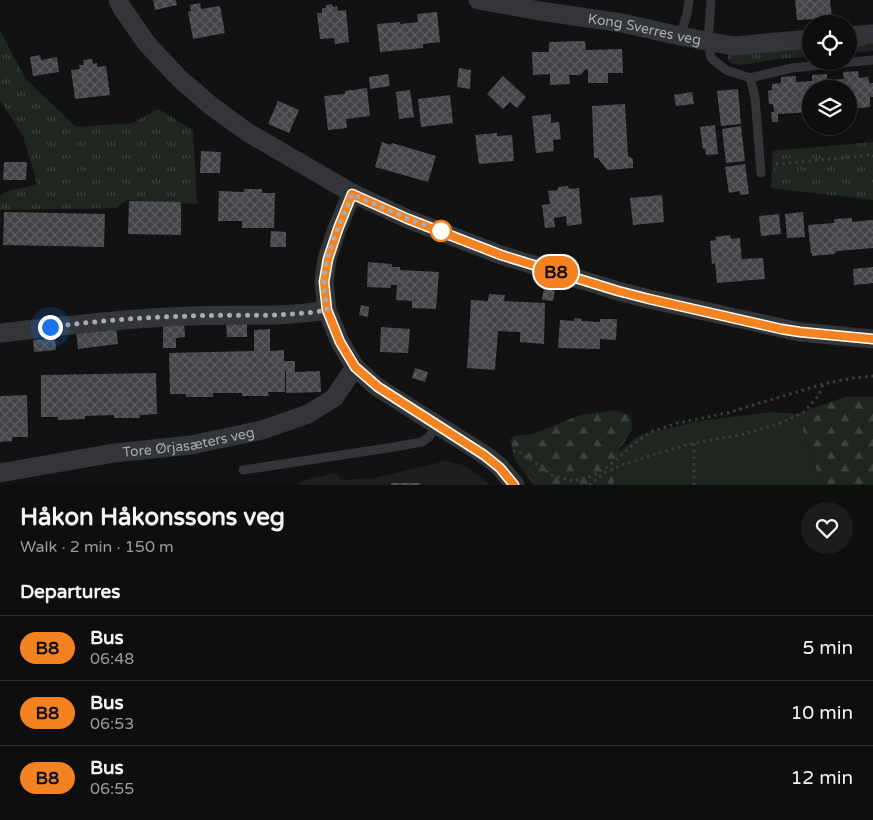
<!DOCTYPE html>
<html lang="en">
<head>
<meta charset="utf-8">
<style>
	:root { --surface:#0e0e0e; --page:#1c1c1c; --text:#f1f3f6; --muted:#9b9c9e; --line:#2e2e2e }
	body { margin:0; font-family:"Varela Round",sans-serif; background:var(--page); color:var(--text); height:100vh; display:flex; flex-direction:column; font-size:19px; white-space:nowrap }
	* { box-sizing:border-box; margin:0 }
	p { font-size:16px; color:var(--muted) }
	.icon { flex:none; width:28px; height:28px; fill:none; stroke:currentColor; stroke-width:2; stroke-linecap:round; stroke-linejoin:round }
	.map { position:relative; height:485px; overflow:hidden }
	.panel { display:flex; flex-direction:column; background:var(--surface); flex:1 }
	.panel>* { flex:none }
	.badge { padding:0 10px; border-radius:16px; font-size:18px; line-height:32px }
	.fabs { position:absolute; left:802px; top:15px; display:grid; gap:10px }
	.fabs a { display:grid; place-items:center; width:55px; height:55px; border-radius:50%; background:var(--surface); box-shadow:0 5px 20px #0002,0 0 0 1px var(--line); font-size:25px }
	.you { position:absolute; width:25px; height:25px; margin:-12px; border:4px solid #fff; border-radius:50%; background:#1a73e8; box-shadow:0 0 0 8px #1a73e833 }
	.map>.badge { position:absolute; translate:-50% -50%; box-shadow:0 0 0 2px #fff }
	h2 { padding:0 20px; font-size:19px; line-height:45px }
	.round { display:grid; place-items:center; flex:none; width:52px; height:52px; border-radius:26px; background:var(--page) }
	.head { display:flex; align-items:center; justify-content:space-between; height:85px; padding:0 20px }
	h1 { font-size:24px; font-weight:800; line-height:38px }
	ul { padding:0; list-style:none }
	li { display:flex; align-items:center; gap:15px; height:65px; padding:0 20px; border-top:1px solid var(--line) }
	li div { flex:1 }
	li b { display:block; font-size:19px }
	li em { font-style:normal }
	li .badge { min-width:55px; font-weight:700; text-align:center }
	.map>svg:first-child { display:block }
	.built { fill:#1e1e20 }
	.grass { fill:url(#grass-tufts) }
	.forest { fill:url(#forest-firs) }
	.pitch { fill:#1f251f }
	.building { fill:url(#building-cross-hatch) }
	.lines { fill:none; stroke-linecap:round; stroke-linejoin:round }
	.path { stroke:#3a3c3f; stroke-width:3; stroke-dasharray:2.5 4; stroke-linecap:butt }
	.lane { stroke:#333538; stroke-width:9 }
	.street { stroke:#333538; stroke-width:19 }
	.line-casing { stroke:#fff; stroke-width:11 }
	.line { stroke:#f58220; stroke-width:8 }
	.walk { stroke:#a5acb2; stroke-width:5; stroke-dasharray:0 9 }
	.stop-dot { fill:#fff; stroke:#f58220; stroke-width:2.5 }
	.labels { text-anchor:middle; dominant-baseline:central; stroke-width:4; stroke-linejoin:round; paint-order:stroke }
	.street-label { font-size:14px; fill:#a5acb2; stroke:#0d0d0e }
</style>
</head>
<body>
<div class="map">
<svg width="873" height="485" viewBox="0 0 873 485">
	<defs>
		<pattern id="grass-tufts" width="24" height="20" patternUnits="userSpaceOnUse" patternTransform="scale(1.25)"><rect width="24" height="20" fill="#1f251f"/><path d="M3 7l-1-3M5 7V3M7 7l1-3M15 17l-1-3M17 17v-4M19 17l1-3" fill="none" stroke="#3d423d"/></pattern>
		<pattern id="forest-firs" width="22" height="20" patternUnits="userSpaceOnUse" patternTransform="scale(1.25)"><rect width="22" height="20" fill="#1f251f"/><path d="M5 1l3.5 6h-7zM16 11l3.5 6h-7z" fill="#3d423d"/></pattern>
		<pattern id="building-cross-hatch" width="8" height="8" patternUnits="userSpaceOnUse" patternTransform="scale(1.25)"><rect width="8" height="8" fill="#444548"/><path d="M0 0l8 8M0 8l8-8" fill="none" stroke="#5c5d60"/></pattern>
	</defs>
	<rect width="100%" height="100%" fill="#121213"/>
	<path class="built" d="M446,461L463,465L483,478L490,485H298L301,481L334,473L338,475L341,480L374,478Z"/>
	<path class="grass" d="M0,31L26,79L76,127L133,123L158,109L193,130L197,204L126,200L117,208L1,210L0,212V196L5,192L37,184L23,136L0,100Z
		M873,42V51L849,53V44Z
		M811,47V56L777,59L742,65L730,63L727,58L729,54Z
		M873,142V200L771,188L773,151Z"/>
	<path class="forest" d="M845,397H873V485H822L797,414Z
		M616,410L631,416L632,430L617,453L614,485H534L515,460L510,440L514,436L532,434L580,415Z"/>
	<path class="pitch" d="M773,412L797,414L822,485H614L617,453L640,435L699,421Z"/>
	<path class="building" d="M153,0H176L177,5L155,10Z
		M795,0H830L832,18L797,20Z
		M200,3L201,9L220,6L225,33L193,39L188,12L191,11L190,5Z
		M332,4L333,7L337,6L338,11L346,10L349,42L335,44L334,38L320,39L317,13H322V8H326V5Z
		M437,12L440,42L423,44V48L380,52L377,24L400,22V24L418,22L417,14Z
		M585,41L586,50L622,49L623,73H608V83H588V69L585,70L580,75H569L570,84L550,85V74L533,75L532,52H549V42Z
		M40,55L41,60L57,57L59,72L33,76L30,57Z
		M92,59L93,64L97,63V67L106,66L110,95L75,99L71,70L80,69L79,65H84L83,60Z
		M459,68L471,70L470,89L457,87Z
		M858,71L859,78L868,77L869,83H873V97H870V107L849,109V89H811V112L778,114V122H772L771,112H774L773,104H769L768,91L772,90V84L781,83V77L796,76V82L812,81V75L827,74V80L844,79L843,72Z
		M388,74L390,86L370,89L369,77Z
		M503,76L526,97L517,108L510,102L503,109L487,94Z
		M367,88L370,116L346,119L347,128L328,130L324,96L345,94V91Z
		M738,89L741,124L721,126L717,91Z
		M410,90L414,117L399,119L396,92Z
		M692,92L694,104L676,106L674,95Z
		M450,95L453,123L421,127L418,99Z
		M278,101L299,110L289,133L268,124Z
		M625,104L628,156L633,159V168L607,170L598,158H594L592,106Z
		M551,114V123L559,122L561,139L553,140L554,151L536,153L532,116Z
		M715,125L718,154L706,155L705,149H703L700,127Z
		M741,126L745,161L726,163L722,129Z
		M497,133V136L512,135L514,161L479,164L475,135Z
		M382,142L391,145L392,143L436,156L428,182L375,167Z
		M201,151L221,152L220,173H200Z
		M4,162H27L26,180H3Z
		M745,164L749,194L740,195V191L729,193L725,167Z
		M568,186L569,189L579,188L582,224L567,226L566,216L554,218L555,227L545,228L542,205L550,204L548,191L558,190V187Z
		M244,189H262V193H275L274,228H242V221H218L219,191L244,192Z
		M662,195L664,222L633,225L630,198Z
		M129,201L181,202V235L128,234Z
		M4,212L105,214L104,247L3,245Z
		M803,212L805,237L787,238L785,214Z
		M779,214L781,234L761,236L759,216Z
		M852,218V222L873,220V248L837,251L834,254L812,256V253H811L808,225L834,223V219Z
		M271,231L286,232V247H270Z
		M730,235L731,239L740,238L742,264V259L763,258L765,279L717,283L715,263L712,264L710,241L716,240L715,237Z
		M368,262L392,264V267H400V270L439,272L436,309L412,308V301L396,300L397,285H391V288L367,287Z
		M873,267V283L854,285L853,269Z
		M544,288L555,290L553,301L542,300Z
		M489,294L505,295L504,301L545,303L544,344L520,342V332L498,331L495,370L467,368L471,300L488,301Z
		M361,305L369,307L368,317L359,315Z
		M574,318L582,319L581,321L600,322V319H617L616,340L600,339V349L558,348L560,320L574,321Z
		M184,322L185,337L176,338V348H163V323Z
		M226,322H247V337H227Z
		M116,325L118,344L78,349L76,330Z
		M381,327L410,329L408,353L380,352Z
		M270,329V351L284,350V361H295V372L320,371L321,392L286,393V371H285V392H268L269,396H242V393H213V397H186V394H170L169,353L254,351V330Z
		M55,338L56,350L34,352L33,340Z
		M415,368L428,372L425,382L412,378Z
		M156,373L157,414L140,415V418H114V415L85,416V419L58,420V417H41V375Z
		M27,395L28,437H12V441L0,442V396Z
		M391,483H420V485H391Z"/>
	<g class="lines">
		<path class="path" d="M776,164L873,155
			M513,451H518L552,475L573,481L592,476L609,466L634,444L650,432L678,423L727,413L823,384L853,378L873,376
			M589,485L604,473L622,465L655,454L694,443L740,435L781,423L804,412L819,395L823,384
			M694,485V443"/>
		<path class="lane" d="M711,0L708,42L711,58L726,70L750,78L792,68L873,60
			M680,36L687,14L689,0
			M750,78L755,97L761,173
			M243,470L394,447L422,442L429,437L437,425"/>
		<g class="street">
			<path d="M118,0L122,8L147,44L180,79L210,105L247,132L352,193L408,219L501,255L618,291L649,299L800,332L873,339"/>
			<path id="s1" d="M478,0L540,11L622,23L680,36L733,46L811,39"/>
			<path d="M849,36L873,34"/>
			<path d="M352,193L337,229L327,259L324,282L327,310L340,342L355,367L377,387L485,455L500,467L515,485"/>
			<path d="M0,333C63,326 126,318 190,316C236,314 282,318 327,310"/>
			<path id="s2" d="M0,473L114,453L191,445L262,430L308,414L334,398L355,367"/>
		</g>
	</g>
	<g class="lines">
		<g class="line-casing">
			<path id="line" d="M514,485L500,468L484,455L378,387L355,367L340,342L327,310L324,282L328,259L338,229L352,194L408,219L501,255L618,291L649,299L781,329L800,332L873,339"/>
		</g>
		<use href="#line" class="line"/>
		<path class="walk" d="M50,327C97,321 144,317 190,316C236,314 282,318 327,310C326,301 324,291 324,282C324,253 342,221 352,194L408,219L441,231"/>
	</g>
	<circle class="stop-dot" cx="441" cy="231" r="10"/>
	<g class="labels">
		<g class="street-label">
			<text stroke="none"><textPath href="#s1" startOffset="169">Kong Sverres veg</textPath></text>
			<text stroke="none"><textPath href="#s2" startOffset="191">Tore Ørjasæters veg</textPath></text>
		</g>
	</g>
</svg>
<div class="fabs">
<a><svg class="icon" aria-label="locate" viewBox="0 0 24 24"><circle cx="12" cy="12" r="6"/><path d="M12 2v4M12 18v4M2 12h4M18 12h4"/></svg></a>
<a><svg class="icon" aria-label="layers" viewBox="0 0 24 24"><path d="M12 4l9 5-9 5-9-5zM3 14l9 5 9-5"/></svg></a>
</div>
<div class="you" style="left:50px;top:327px"></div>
<b class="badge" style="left:556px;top:272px;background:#f58220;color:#111">B8</b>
</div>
<section class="panel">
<div class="head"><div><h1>Håkon Håkonssons veg</h1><p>Walk · 2 min · 150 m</p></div><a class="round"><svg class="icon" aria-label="heart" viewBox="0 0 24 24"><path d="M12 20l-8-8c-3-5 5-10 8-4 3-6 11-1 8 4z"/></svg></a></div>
<h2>Departures</h2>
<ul>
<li><span class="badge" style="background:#f58220;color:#111">B8</span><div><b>Bus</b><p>06:48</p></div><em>5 min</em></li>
<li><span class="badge" style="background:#f58220;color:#111">B8</span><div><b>Bus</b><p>06:53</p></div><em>10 min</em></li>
<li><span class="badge" style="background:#f58220;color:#111">B8</span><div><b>Bus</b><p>06:55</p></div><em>12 min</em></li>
</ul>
</section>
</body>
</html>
